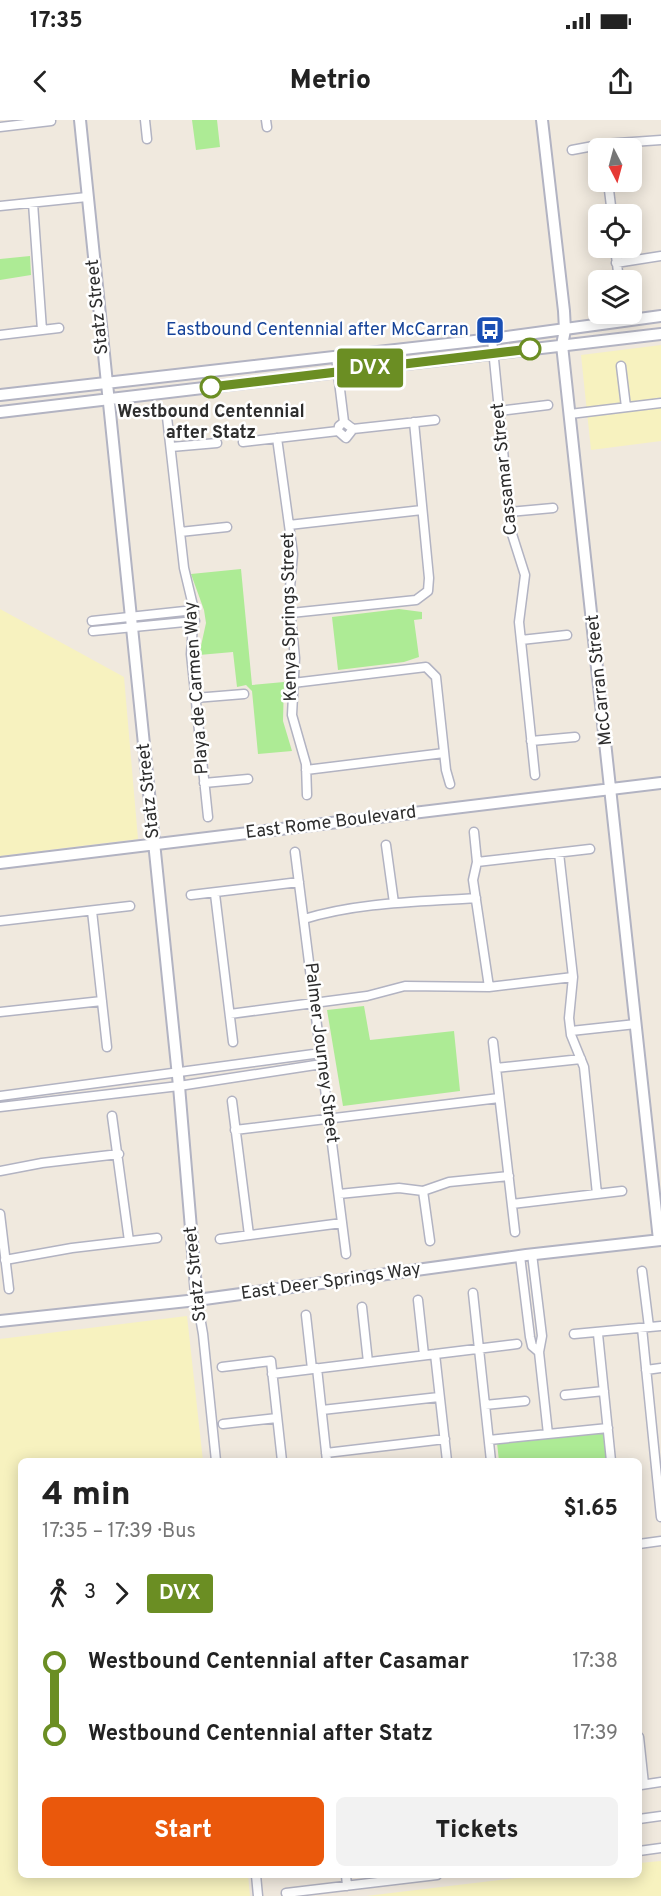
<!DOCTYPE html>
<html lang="en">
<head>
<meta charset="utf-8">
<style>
	:root { --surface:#fff; --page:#f2f2f2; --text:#222; --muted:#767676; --accent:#ea580c }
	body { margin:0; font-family:Overpass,sans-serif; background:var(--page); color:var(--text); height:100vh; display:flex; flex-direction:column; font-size:22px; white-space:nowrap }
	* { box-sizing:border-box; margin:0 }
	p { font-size:20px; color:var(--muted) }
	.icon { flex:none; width:33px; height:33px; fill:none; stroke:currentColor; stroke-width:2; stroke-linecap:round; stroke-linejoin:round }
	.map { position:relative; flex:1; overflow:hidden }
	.details { position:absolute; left:18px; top:1338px; width:624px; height:420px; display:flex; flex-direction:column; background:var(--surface); border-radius:9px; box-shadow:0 3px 15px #0003 }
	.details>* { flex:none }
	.badge { padding:0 12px; border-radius:4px; font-size:21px; line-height:39px }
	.needle { width:39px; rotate:174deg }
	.fabs { position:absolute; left:588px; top:18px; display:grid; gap:12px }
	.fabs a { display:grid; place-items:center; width:54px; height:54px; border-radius:9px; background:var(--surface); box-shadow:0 3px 15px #0003; font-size:30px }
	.map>.badge { position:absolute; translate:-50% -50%; box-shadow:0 0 0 3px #fff }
	.legs { display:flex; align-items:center; gap:9px; height:66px; padding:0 24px; font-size:20px }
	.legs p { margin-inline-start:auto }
	.summary { display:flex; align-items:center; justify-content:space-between; height:102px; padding:0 24px }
	h1 { font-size:33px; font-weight:800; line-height:45px }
	.button { display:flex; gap:12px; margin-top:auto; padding:12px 24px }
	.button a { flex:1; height:69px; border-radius:9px; background:var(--accent); color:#fff; font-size:24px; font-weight:800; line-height:69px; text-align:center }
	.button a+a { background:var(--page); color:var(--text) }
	ul { padding:0 24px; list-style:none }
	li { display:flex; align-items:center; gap:21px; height:72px; font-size:22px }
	li i { display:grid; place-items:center; width:9px; height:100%; margin:0 8px; background:currentColor }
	li i::after { content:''; width:15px; height:15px; margin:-8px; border:4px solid; border-radius:50%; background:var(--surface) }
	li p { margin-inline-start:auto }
	li:first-child i { background:linear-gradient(#0000 50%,currentColor 0) }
	li:last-child i { background:linear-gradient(currentColor 50%,#0000 0) }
	.status { display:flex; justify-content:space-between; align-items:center; height:42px; padding:0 30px; background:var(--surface); direction:ltr }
	.status svg { height:16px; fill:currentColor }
	header { display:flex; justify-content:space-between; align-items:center; height:78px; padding:0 24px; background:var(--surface); font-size:27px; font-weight:800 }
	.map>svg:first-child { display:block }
	.green { fill:#adeb95 }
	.sand { fill:#f7f2bf }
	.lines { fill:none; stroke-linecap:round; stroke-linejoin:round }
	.street-casing { stroke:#b2b3c2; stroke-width:11 }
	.secondary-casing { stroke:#b2b3c2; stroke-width:14 }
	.street { stroke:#fff; stroke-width:8 }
	.secondary { stroke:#fff; stroke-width:10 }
	.line-1-casing { stroke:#fff; stroke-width:14 }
	.line-1 { stroke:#6b8e23; stroke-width:9 }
	.stop-1-dot { fill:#fff; stroke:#6b8e23; stroke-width:3 }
	.labels { text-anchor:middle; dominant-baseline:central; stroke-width:5; stroke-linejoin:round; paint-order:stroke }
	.street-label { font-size:18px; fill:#2d2d2d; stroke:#fff }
	.transit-label { font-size:18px; fill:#164399; stroke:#fff; text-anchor:end }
	.stop-label { font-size:18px; font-weight:bold; fill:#2d2d2d; stroke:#fff }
</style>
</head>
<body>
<div class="status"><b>17:35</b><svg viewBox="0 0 49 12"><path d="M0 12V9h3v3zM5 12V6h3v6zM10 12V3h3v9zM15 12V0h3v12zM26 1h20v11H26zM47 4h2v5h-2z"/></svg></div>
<header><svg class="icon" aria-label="back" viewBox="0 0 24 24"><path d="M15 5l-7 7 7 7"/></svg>Metrio<svg class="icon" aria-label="share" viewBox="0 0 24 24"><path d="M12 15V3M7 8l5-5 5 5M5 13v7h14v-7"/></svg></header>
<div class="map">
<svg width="661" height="1776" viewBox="0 0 661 1776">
	<rect width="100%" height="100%" fill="#f0e9de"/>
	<path class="green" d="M192,0H217L220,27L196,30Z
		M30,136L31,155L0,160V139Z
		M241,449L252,565L284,562L283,601L292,631L258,634L252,571L246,565L237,567L233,532L199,535L206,503L204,490L191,454Z
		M399,489L422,492V499L414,500L419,537L404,542L338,550L332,497Z
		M364,886L370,920L454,911L460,971L343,986L327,890Z
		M605,1311L608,1341H499L497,1323Z"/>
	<path class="sand" d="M661,225V321L591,330L581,235Z
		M0,489L124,557L138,719L0,736Z
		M187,1196L203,1341H21V1755H248L250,1776H0V1219Z
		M661,1741V1776H366L542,1755H639V1743Z"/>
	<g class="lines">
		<g class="street-casing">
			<path id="street" d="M145,0L147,19
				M266,0L267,7
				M0,7L51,1
				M572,30L604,24L661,20
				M608,62L612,94
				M33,83L42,210
				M0,86L87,77
				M615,128L619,160
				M616,143L661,136
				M0,215L59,208
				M492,219L511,411L525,455L519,502L535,655
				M336,237L344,302
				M621,246L626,287
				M499,291L548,285
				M570,294L661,283
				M167,297L184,448L194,490L191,534L208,697
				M344,302L353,309L346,318L338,311L339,306Z
				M353,309L435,300
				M277,318L293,434L289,479L295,538L292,595L306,644L307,675
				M243,322L338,311
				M171,327L217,323
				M509,392L553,388
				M289,405L422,390
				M180,412L227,407
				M291,493L416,480L428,471L429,458L414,302
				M92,501L194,490
				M93,511L195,501
				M521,520L567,515
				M293,563L426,547L436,557L446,650L450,664
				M195,578L244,574
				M531,621L575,617
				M306,650L444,633
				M204,663L248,659
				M474,712L477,742L473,760L489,867
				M386,725L394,783
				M295,732L346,1134
				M559,733L573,857L569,898L571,915L584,947L597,1074
				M477,742L590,729
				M215,774L233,922
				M191,775L299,762
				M92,791L107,927
				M304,799C359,782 419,782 476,778
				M0,801L130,786
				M0,892L102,881
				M230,894L367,876L405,866L489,867L573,857
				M571,911L636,904
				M493,922L515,1112
				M496,948L581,939
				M0,976L321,933
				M232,981L249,1115
				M0,987L179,966L322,944
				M112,996L129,1121
				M235,1010L499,978
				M0,1051L42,1043L119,1034
				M423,1071L430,1121
				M339,1074L399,1068L423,1071L449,1062L509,1056
				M512,1084L622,1071
				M0,1094L9,1169
				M220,1119L342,1103
				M532,1134L542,1216L539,1232L548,1314
				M520,1136L530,1217L532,1226L539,1232
				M5,1140L72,1128L157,1118
				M642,1151L649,1207
				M473,1173L491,1341
				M197,1180L203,1214L216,1341
				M418,1180L424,1235
				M362,1187L368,1242
				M306,1195L312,1249
				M642,1208L661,1397
				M574,1214L661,1206
				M598,1214L611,1341
				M435,1234L447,1341
				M222,1247L271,1241L282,1341
				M317,1248L327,1341
				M646,1250L661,1248
				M272,1254L517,1224
				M565,1275L604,1271
				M485,1285L525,1281
				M322,1290L439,1277
				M223,1304L277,1298
				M489,1320L608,1308
				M326,1333L445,1319
				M639,1424L661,1421
				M639,1617L644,1664
				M641,1665L661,1662
				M639,1699L661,1696
				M639,1731L661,1728
				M256,1755L258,1776
				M346,1755L347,1766
				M286,1773L437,1755"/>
		</g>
		<g class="secondary-casing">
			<path id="secondary" d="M80,0L179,966L197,1180
				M542,0L564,191L565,210L562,225L659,1120
				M0,275L492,219L661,196
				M0,292L661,214
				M0,743L661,663
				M0,1201L197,1180L526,1135L661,1120"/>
		</g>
		<use href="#street" class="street"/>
		<use href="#secondary" class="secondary"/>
	</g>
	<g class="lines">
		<g class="line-1-casing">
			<path id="line-1" d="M211,267L530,229"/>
		</g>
		<use href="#line-1" class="line-1"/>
	</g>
	<defs>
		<g id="bus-square" transform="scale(1.5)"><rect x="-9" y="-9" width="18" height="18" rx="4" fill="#1a4fb4" stroke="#fff"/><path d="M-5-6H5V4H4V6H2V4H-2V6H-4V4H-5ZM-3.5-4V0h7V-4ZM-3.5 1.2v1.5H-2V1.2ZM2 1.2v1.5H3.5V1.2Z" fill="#fff"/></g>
	</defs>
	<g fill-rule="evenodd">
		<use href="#bus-square" x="490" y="210"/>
	</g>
	<g class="stop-1-dot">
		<circle cx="530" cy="229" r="10"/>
		<circle cx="211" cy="267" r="10"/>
	</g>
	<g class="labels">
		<g class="street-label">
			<text transform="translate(98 187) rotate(-96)">Statz Street</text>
			<text transform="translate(505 349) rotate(-96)">Cassamar Street</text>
			<text transform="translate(290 497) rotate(-91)">Kenya Springs Street</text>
			<text transform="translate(600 560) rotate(-96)">McCarran Street</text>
			<text transform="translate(197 568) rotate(-94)">Playa de Carmen Way</text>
			<text transform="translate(149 671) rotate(-96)">Statz Street</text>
			<text transform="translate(331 703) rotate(-7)">East Rome Boulevard</text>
			<text transform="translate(321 933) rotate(83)">Palmer Journey Street</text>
			<text transform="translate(196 1154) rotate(-96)">Statz Street</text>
			<text transform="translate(331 1162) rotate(-8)">East Deer Springs Way</text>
		</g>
		<g class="transit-label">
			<text x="469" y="210">Eastbound Centennial after McCarran</text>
		</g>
		<g class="stop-label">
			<text x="211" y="292">Westbound Centennial<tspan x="211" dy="21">after Statz</tspan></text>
		</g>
	</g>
</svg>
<div class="fabs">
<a><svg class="needle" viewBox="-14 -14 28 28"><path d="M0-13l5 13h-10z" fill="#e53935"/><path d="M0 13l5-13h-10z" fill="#767676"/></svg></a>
<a><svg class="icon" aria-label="locate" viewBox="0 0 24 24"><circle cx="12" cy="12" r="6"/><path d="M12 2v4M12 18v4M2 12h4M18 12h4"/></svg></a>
<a><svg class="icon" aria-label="layers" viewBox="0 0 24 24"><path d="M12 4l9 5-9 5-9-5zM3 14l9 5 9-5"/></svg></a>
</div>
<b class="badge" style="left:370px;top:248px;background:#6b8e23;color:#fff">DVX</b>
<section class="details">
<div class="summary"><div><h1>4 min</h1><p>17:35 – 17:39 · Bus</p></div><b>$1.65</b></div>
<div class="legs"><svg class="icon" aria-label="walk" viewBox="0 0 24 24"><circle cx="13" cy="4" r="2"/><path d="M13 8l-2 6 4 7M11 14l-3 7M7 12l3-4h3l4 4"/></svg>3<svg class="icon" aria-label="forward" viewBox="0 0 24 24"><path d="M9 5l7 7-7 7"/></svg><b class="badge" style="background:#6b8e23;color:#fff">DVX</b></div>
<ul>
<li><i style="color:#6b8e23"></i><b>Westbound Centennial after Casamar</b><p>17:38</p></li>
<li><i style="color:#6b8e23"></i><b>Westbound Centennial after Statz</b><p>17:39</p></li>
</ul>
<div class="button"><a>Start</a><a>Tickets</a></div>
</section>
</div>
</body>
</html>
